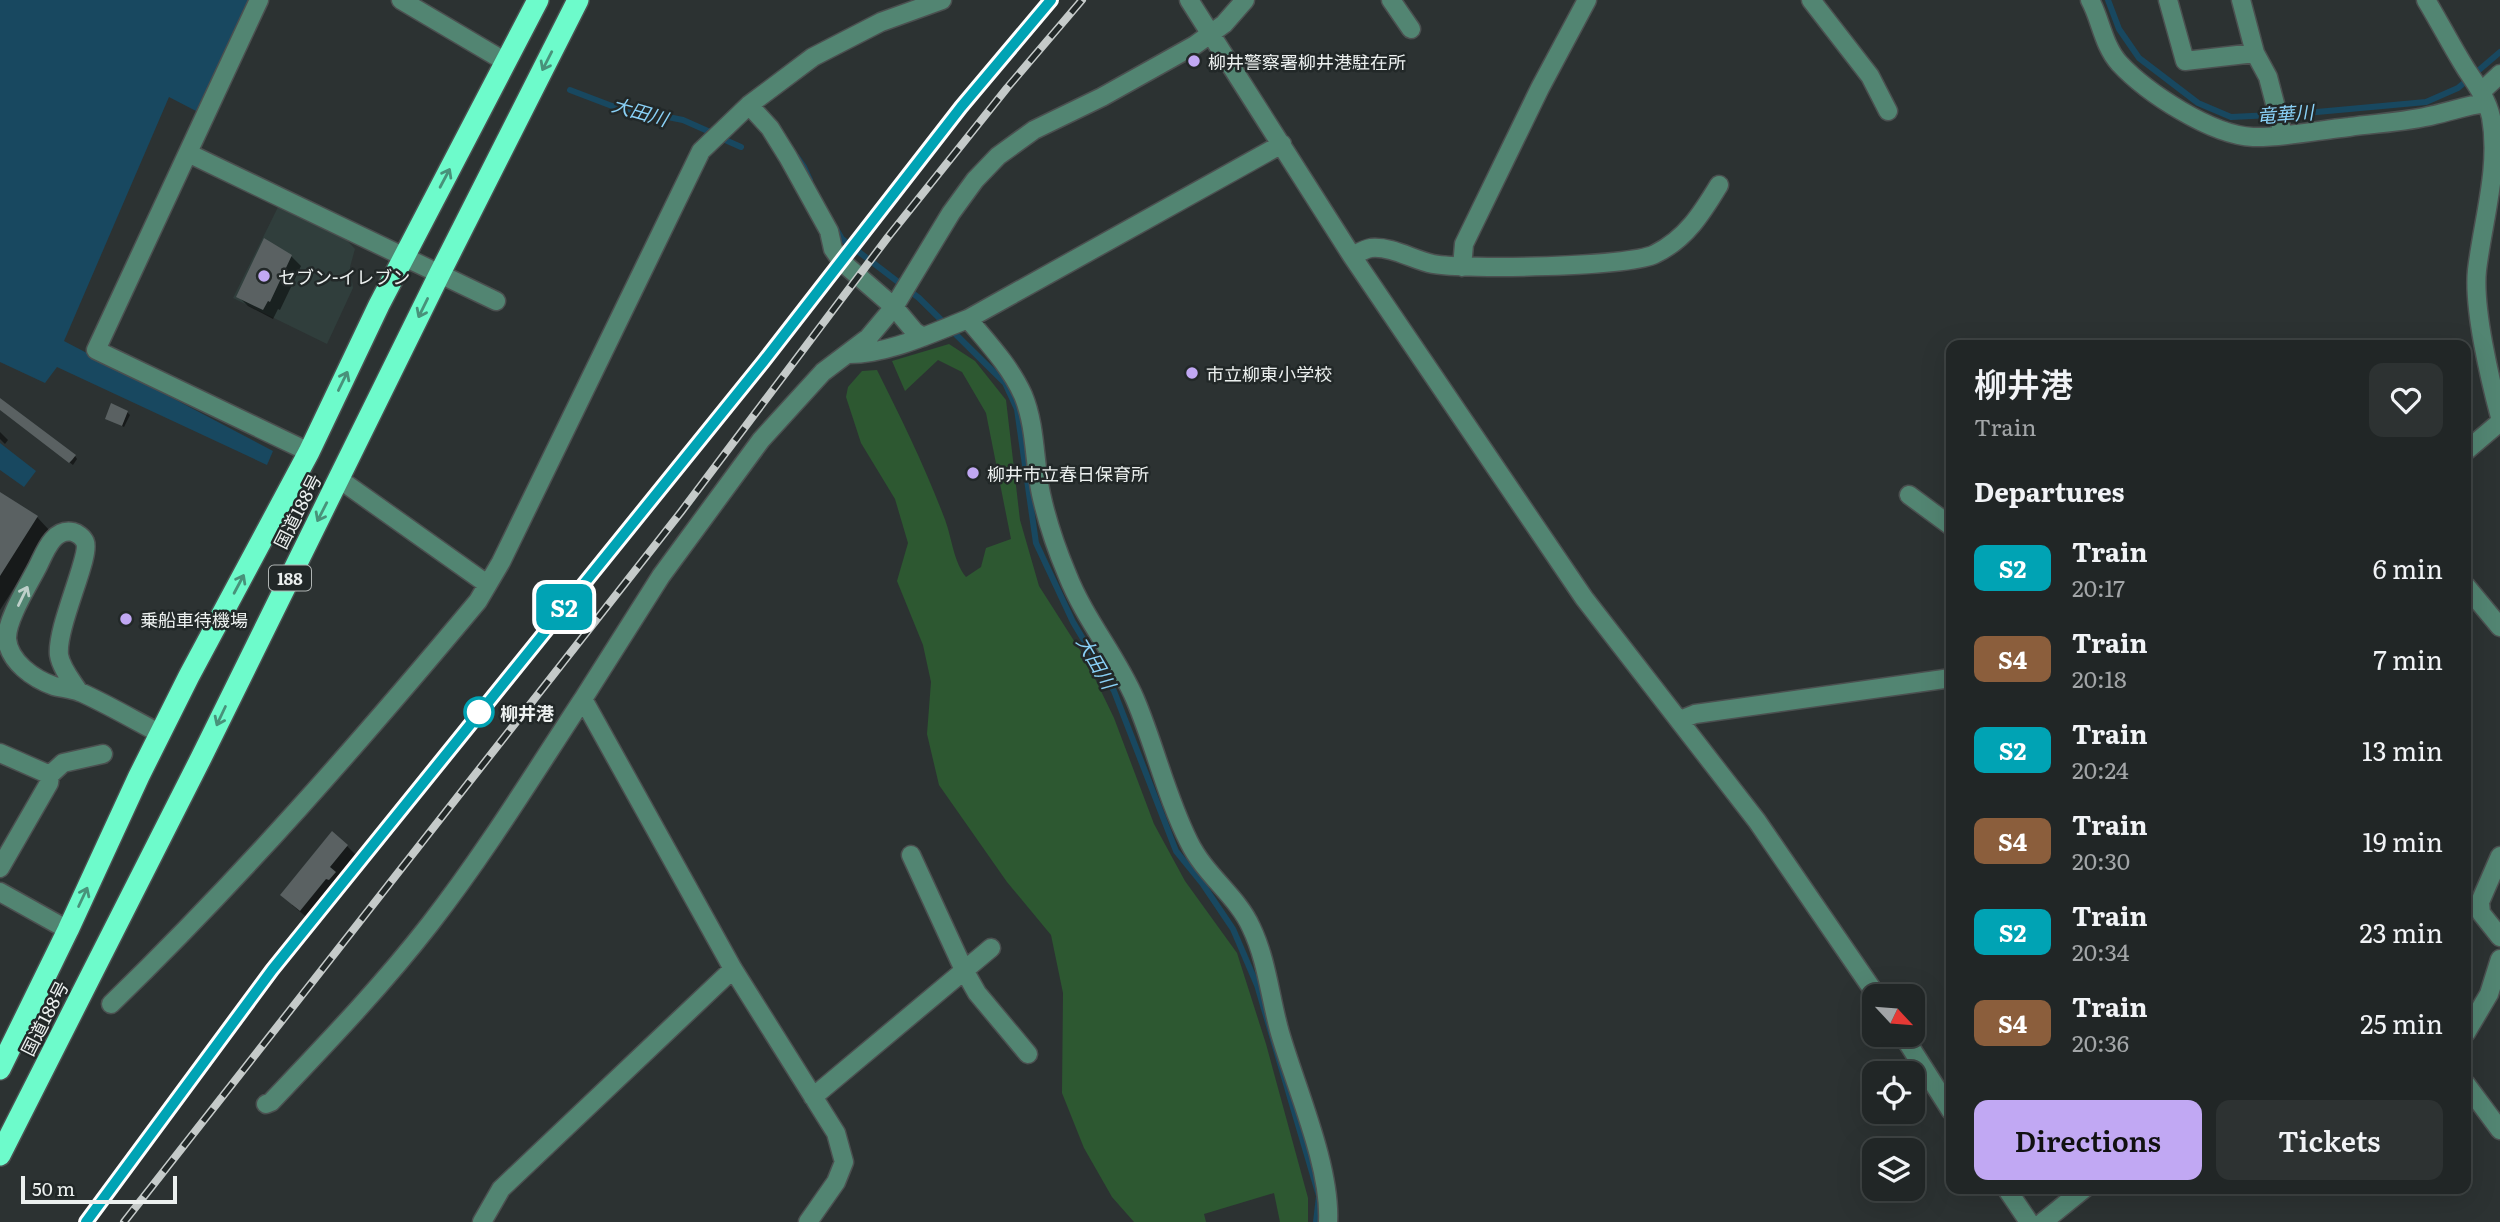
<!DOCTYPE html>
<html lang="en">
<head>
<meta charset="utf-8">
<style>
	:root { --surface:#212626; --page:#2d3232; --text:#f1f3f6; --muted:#a2a5a7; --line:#3e4343; --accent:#c1a8f3 }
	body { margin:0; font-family:Literata,"Noto Sans JP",serif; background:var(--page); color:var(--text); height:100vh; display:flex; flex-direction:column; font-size:26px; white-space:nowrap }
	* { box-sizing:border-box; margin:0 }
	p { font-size:23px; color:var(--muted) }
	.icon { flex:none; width:38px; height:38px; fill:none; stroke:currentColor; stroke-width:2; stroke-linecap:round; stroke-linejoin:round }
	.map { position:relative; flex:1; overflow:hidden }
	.sheet { position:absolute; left:1946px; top:340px; width:525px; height:854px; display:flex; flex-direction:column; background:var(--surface); border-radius:14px; box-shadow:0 7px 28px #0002,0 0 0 2px var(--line) }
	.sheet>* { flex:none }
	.badge { padding:0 14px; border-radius:10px; font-size:24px; line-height:46px }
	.needle { width:46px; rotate:116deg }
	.controls { position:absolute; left:1862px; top:984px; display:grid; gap:14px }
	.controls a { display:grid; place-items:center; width:63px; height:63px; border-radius:14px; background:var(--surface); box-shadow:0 7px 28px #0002,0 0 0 2px var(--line); font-size:35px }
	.scale { position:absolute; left:21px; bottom:18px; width:156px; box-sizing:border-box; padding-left:7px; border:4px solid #ecf0ef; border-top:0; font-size:19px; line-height:24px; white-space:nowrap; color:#ecf0ef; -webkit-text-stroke:5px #222828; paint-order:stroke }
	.map>.badge { position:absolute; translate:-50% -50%; box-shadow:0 0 0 4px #fff }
	h2 { padding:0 28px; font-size:26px; line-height:63px }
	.round { display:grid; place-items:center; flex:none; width:74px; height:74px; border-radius:14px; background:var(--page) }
	.summary { display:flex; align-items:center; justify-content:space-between; height:119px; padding:0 28px }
	h1 { font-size:33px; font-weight:600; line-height:52px }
	.cta { display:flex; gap:14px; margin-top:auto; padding:14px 28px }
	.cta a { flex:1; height:80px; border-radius:14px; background:var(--accent); color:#111; font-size:28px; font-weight:600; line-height:80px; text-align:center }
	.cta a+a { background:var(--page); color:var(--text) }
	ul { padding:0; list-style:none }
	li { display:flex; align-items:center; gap:21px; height:91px; padding:0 28px }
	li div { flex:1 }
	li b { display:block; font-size:26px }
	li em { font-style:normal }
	li .badge { min-width:77px; font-weight:700; text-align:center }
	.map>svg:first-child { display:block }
	.built { fill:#303e3c }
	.green { fill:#2d5831 }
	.water { fill:#184860 }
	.shadow { fill:#0007 }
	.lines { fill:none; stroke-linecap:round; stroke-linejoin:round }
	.stream { stroke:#184860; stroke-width:6 }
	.building { fill:#5a6162 }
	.minor-casing { stroke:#4b5050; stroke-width:21 }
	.highway-casing { stroke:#4b5050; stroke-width:24 }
	.minor { stroke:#528572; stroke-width:18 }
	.highway { stroke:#6dfbcb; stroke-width:21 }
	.rail-casing { stroke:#c5cac9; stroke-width:8 }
	.rail { stroke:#222828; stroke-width:5; stroke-dasharray:16; stroke-linecap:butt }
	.oneway { stroke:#48927a }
	.oneway2 { stroke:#bed0ca }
	.line-casing { stroke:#fff; stroke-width:16 }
	.line { stroke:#00a3b4; stroke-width:10 }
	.poi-dot { fill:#c1a8f3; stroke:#222828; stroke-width:2.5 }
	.stop-dot { fill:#fff; stroke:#00a3b4; stroke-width:3.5 }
	.labels { text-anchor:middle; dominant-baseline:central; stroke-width:5; stroke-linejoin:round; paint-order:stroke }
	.shield { fill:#222828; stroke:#afb4b3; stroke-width:2 }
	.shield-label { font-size:16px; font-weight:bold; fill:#ecf0ef }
	.poi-label { font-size:18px; fill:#ecf0ef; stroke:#222828; text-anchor:start }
	.street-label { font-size:18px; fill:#ecf0ef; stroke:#222828 }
	.stop-label { font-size:18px; font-weight:bold; fill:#ecf0ef; stroke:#222828; text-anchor:start }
	.water-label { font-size:19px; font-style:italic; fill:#8ad1f7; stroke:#222828 }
</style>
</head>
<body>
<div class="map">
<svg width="2500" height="1222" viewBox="0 0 2500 1222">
	<rect width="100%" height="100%" fill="#2c3232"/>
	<path class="built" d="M280,203L343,236L355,249L350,267L353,288L327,344L233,298Z"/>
	<path class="green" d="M949,344L975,361L1006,400L1020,520L1039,586L1085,658L1114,718L1154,824L1185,881L1237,953L1266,1044L1308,1198V1222H1280L1274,1193L1204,1214L1206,1222H1134L1112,1197L1084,1148L1062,1093L1063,993L1051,935L1007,882L939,785L927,734L931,682L923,645L897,581L908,543L895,499L861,443L846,397L848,387L862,371L877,370C901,418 925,467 944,517C952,537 953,561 966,577L981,567L986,548L1011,539L986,413L962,372L938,360L905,391L892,361Z"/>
	<path class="water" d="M0,0H250L196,111L169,97L64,341L273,451L267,465L57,367L45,383L0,362Z
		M0,443L36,471L24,487L0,470Z"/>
	<path class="shadow" d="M291,256L301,266L280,310L278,309L273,319L248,306L238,296Z
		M0,401L75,456L77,459L73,465L0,409Z
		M127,412L130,415L124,427L107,418Z
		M0,432L8,440L5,444L0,439Z
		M0,494L37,517L50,531L0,610Z
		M347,846L357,856L339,877L344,883L339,889L337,888L310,920L292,905Z"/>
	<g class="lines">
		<path class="stream" d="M2108,0L2119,29L2139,58L2198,103L2231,117L2295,114L2426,102L2458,88L2500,52
			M570,90L612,106L683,120L710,132
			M723,139L741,147
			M797,157L804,167L810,180
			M835,227L842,239L919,298L1005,383L1017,409L1036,543L1073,622L1114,691L1176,851L1202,883L1233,929L1257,985L1319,1196L1316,1222"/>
	</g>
	<path class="building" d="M264,238L292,255L270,302L268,301L263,310L236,297Z
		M0,398L76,455L72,460L69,463L0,410Z
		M111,403L128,411L122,426L105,419Z
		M0,492L38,516L0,576Z
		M332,831L348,845L330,867L336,872L329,880L326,879L300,911L280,895Z"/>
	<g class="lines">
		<g class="minor-casing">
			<path id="minor" d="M259,0L96,350L309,452
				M401,0L506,62
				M1189,0L1352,256L1584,598L1757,821L1877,996
				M1391,0L1411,29
				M1811,0L1870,76L1888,111
				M2090,0C2101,20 2103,45 2119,63C2147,93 2211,135 2253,137C2283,138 2319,130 2349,127C2377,123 2407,122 2434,115C2452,111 2468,105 2486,103
				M2168,0L2185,61L2255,53
				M2241,0L2255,53L2268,77L2283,134
				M2426,0C2440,23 2452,47 2466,69C2476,84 2487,99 2491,117C2500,167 2483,220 2477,270C2473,308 2490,380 2500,417
				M2481,92L2500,74
				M749,105L770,128L788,157L829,231L833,249L842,262L894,307L915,332L923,337
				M188,153L496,301
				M1352,256C1358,253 1365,249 1371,248C1392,246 1413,260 1433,264C1465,270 1630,267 1655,254C1686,239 1702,213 1719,185
				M1462,267L1464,244L1540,88L1587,0
				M968,319C988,343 1010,366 1023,395C1036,426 1034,462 1041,494C1047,521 1056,548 1067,574C1085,620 1116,655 1135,699C1155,746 1166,796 1189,842C1205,875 1237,896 1251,927C1267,960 1270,998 1280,1033C1296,1088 1331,1167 1328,1222
				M847,354C886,355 932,333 968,319L1282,144
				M2466,451L2500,422
				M339,479L487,584
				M1909,495L1951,526
				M2466,586L2500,627
				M79,692C72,681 61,668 59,655C56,627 91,556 85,542C83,537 77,533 73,532C53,528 45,552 38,566C29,584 6,620 7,639C9,662 34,679 54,686C62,688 72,689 80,692C107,704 134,720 161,734
				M1680,720L1695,714L1951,678
				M0,753L50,775L49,783L0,868
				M50,775L63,763L103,754
				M911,855L964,970L977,993L1028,1054
				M2500,856L2480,902L2481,913L2500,937
				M0,892L68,930
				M111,1004C242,877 361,741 478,601L501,562L701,151L749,105L813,57L881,22L942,0
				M2466,1033L2489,994L2500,959
				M1902,1034L1951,1111
				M2466,1084L2500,1130
				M813,1097L991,948
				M266,1104L271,1102C326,1044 381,987 430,924C486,852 533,775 583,699
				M2006,1188L2029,1222
				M482,1222L501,1189L733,969
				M808,1222L836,1182L844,1162L836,1133L733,969L583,699L661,576L761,440L823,372L868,338L894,307L951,213L975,180L998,156L1034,130L1102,97L1195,45L1224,24L1245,0
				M2043,1222L2085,1188"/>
		</g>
		<g class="highway-casing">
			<path id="highway" d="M0,1069L68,930L139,776L189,676L309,452L379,305L538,0
				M0,1155L201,758L440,273L578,0"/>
		</g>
		<use href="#minor" class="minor"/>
		<use href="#highway" class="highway"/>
		<g class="rail-casing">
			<path id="rail" d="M86,1222L272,970L763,362L961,107L1051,0
				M124,1222L681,512L888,237L1007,88L1082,0"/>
		</g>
		<use href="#rail" class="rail"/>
	</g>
	<defs><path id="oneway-shaft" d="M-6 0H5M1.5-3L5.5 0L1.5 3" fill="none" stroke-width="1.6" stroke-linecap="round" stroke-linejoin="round" transform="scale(1.75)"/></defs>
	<g class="oneway">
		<use href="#oneway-shaft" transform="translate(547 61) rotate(117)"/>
		<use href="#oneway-shaft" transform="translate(445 178) rotate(-62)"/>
		<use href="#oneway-shaft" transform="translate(423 308) rotate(116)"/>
		<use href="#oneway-shaft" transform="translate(343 381) rotate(-64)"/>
		<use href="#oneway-shaft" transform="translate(322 512) rotate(117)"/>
		<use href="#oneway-shaft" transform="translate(239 584) rotate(-62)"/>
		<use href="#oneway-shaft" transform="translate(221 716) rotate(115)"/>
		<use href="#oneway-shaft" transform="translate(83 897) rotate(-65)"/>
	</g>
	<use class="oneway2" href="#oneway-shaft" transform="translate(23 596) rotate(-64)"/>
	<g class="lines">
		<g class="line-casing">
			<path id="line" d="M86,1222L272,970L763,362L961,107L1051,0"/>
		</g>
		<use href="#line" class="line"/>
	</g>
	<g class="poi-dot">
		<circle cx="1194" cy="61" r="7"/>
		<circle cx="264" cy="276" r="7"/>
		<circle cx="1192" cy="373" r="7"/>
		<circle cx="973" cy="473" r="7"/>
		<circle cx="126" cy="619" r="7"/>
	</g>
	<circle class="stop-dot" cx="479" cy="712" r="14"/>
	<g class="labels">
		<rect class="shield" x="269" y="565.5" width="42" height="25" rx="5"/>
		<g class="shield-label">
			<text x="290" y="578">188</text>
		</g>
		<g class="poi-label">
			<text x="1208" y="61">柳井警察署柳井港駐在所</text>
			<text x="278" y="276">セブン-イレブン</text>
			<text x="1206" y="373">市立柳東小学校</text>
			<text x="987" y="473">柳井市立春日保育所</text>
			<text x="140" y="619">乗船車待機場</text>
		</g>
		<g class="street-label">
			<text transform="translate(297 511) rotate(-63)">国道188号</text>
			<text transform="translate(44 1018) rotate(-63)">国道188号</text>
		</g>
		<g class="stop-label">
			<text x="500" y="712">柳井港</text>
		</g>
		<g class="water-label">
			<text transform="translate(640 111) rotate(16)">大田川</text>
			<text transform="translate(2285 113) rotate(-4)">竜華川</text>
			<text transform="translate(1097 662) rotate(60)">大田川</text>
		</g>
	</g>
</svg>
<div class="controls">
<a><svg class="needle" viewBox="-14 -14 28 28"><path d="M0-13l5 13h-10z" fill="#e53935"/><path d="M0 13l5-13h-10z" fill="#a2a5a7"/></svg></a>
<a><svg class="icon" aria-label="locate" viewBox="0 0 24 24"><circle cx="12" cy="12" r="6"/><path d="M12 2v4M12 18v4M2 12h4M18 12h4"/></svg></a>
<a><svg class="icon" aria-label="layers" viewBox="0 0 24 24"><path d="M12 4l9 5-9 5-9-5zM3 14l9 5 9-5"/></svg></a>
</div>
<div class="scale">50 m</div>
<b class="badge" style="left:564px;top:607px;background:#00a3b4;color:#fff">S2</b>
<section class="sheet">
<div class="summary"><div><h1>柳井港</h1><p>Train</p></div><a class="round"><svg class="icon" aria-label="heart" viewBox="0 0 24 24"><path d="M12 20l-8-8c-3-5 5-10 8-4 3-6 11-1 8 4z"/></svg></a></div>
<h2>Departures</h2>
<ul>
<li><span class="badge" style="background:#00a3b4;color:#fff">S2</span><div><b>Train</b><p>20:17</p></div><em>6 min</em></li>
<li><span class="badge" style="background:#8b5e3c;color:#fff">S4</span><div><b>Train</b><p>20:18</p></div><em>7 min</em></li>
<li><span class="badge" style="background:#00a3b4;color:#fff">S2</span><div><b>Train</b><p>20:24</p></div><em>13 min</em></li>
<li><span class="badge" style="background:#8b5e3c;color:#fff">S4</span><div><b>Train</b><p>20:30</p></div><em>19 min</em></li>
<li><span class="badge" style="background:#00a3b4;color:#fff">S2</span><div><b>Train</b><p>20:34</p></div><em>23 min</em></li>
<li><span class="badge" style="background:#8b5e3c;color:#fff">S4</span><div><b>Train</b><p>20:36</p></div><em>25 min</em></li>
</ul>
<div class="cta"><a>Directions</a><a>Tickets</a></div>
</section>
</div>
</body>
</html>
